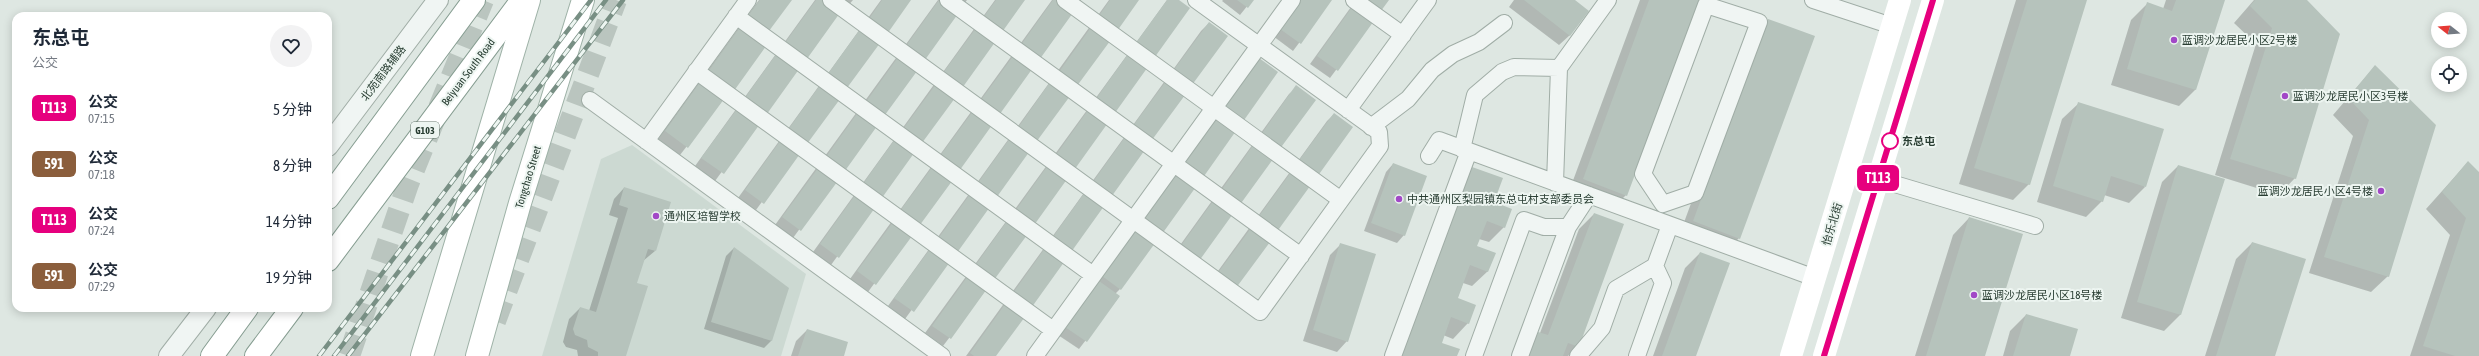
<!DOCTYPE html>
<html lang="zh">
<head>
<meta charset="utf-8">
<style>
	:root { --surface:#fff; --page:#f2f2f3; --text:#1f2937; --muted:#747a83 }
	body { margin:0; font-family:"Asap Condensed","Noto Sans SC",sans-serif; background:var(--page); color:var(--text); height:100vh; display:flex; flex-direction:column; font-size:15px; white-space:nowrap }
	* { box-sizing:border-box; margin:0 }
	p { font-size:13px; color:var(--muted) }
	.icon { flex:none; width:22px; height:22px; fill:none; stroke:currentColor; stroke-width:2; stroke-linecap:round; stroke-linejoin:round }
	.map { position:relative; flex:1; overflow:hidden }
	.sheet { position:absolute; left:12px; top:12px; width:320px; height:300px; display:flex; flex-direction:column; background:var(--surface); border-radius:12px; box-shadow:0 2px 10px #0003 }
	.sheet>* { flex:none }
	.badge { padding:0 8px; border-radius:6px; font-size:14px; line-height:26px }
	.needle { width:26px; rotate:287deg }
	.controls { position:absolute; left:2431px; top:12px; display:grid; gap:8px }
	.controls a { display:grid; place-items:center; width:36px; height:36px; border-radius:50%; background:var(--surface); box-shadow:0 2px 10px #0003; font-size:20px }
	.map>.badge { position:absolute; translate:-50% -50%; box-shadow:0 0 0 2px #fff }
	.round { display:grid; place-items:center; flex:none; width:42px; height:42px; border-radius:21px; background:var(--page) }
	.headline { display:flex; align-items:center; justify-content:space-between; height:68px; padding:0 20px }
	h1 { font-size:19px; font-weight:700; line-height:30px }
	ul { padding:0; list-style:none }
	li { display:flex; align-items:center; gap:12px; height:56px; padding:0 20px }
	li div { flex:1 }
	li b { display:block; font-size:15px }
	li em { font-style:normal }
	li .badge { min-width:44px; font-weight:700; text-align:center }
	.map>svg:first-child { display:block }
	.built { fill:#ccd9d2 }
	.shadow { fill:#0003 }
	.building { fill:#b6c3bc }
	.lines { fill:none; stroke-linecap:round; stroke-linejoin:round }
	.trunk-tunnel { stroke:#bac5bf; stroke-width:22; stroke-dasharray:22 11; stroke-linecap:butt }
	.minor-casing { stroke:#a0ada6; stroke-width:18 }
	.tertiary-casing { stroke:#a0ada6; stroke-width:22 }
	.primary-casing { stroke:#9eb2a7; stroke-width:24 }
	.trunk-casing { stroke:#869d91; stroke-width:24 }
	.minor { stroke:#f0f5f3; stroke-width:16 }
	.tertiary { stroke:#f0f5f3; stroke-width:20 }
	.secondary { stroke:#fff; stroke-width:22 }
	.primary { stroke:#fff; stroke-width:22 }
	.trunk { stroke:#fff; stroke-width:22 }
	.rail-casing { stroke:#788f84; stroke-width:4.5 }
	.rail { stroke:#edf5f1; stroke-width:3; stroke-dasharray:9; stroke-linecap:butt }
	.line-casing { stroke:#fff; stroke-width:9 }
	.line { stroke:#e6007e; stroke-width:6 }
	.poi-dot { fill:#a248c7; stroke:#edf5f1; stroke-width:1.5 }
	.stop-dot { fill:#fff; stroke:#e6007e; stroke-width:2 }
	.labels { text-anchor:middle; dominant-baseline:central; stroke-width:4; stroke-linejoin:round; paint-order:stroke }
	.shield { fill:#edf5f1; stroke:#63746b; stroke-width:1 }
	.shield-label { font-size:10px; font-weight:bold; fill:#283d32 }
	.poi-label { font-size:11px; fill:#283d32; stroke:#edf5f1; text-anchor:start }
	.street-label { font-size:11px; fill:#283d32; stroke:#edf5f1 }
	.stop-label { font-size:11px; font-weight:bold; fill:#283d32; stroke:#edf5f1; text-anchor:start }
</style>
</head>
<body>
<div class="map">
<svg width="2479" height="356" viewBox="0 0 2479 356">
	<rect width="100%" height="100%" fill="#dee7e2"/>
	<path class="built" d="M632,145L806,274L781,356H542L601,159Z"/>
	<path class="shadow" d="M759,0H790L762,38L730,94L722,101L680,155L658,139Z
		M815,0H853L839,16L837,15L715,181L695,166Z
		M881,0H910L756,210L738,198Z
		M938,0H967L793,238L775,225Z
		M995,0H1024L831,265L813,252Z
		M1052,0H1081L868,292L850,279Z
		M1109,0H1138L905,319L888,306Z
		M1167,0H1177L988,287L943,346L925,333Z
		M1223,0H1252L1240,15L1222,1Z
		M1299,0H1331L1293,51L1273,36Z
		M1356,0H1388L1330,78L1310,64Z
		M1514,0H1573L1570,35L1559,45L1509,7Z
		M1640,0H1698L1626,195L1611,210L1568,194Z
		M2016,0H2086L2029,184L2013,200L1959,184Z
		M2166,0H2224L2195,90L2179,106L2111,85L2131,20L2148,3L2163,9Z
		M2254,0H2306L2295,178L2279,195L2215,175L2256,44L2234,23Z
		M1768,20L1739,238L1724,253L1679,236L1753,35Z
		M1209,23L995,356H966L1201,31Z
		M2375,66L2388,276L2371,292L2309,273L2353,136L2333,115Z
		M1297,87L1315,100L1173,255L1289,94Z
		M2079,103L2145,187L2129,203L2104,195L2102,201L2086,217L2037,202L2062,119Z
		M1334,114L1311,182L1210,282L1327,121Z
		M2468,162L2479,173V356H2410L2450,235L2426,209Z
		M1393,164L1404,235L1397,243L1364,231L1386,172Z
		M2178,166L2224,180L2180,315L2164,331L2121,318L2162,182Z
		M1472,168L1504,227L1489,242L1479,239L1476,247L1488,271L1472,286L1463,283L1457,299L1468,323L1453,339L1443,335L1440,343L1456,356H1393L1457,183Z
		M624,188L655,251L643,261L636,284L625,356H578L577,350L566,347L563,342L569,319L580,308L589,311L618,218L609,215L614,199Z
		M1594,214L1578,346L1568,356H1521L1524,348L1540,333L1579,229Z
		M1969,218L1984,356H1915L1953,235Z
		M1131,234L1120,289L1115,294L1119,297L1079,349L1058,335Z
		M2252,243L2274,356H2205L2236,259Z
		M1340,245L1347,341L1337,352L1303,341L1330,255Z
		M734,248L772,340L764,348L704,329L726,256Z
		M1700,253L1695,356H1653L1685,268Z
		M2026,315L2069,356H2003L2010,331Z
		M807,330L843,356H791L796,341Z"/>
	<path class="building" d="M760,0H792L766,35L745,20Z
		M816,0H828L842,10L804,63L782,47Z
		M882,0H911L885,37L866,23Z
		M939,0H945L960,11L922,64L903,50Z
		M996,0H1025L1000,35L980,22Z
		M1053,0H1062L1075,10L1037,63L1018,49Z
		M1110,0H1139L1115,34L1096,20Z
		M1167,0H1179L1190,8L1152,61L1133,47Z
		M1237,0H1254L1248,8Z
		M1300,0H1332L1301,44L1280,29Z
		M1357,0H1389L1378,15Z
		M1524,0H1575L1589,11L1570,36Z
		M1649,0H1700L1627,196L1583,179Z
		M2027,0H2087L2030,185L1974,168Z
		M2176,0H2225L2196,90L2127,69L2147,2L2172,11Z
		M2255,0H2307L2340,34L2296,179L2230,159L2272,28L2250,6Z
		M1355,3L1376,18L1338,71L1317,56Z
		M1768,19L1815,36L1740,239L1693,221Z
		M1209,22L1228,36L1189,89L1170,75Z
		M743,23L769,42L731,95L705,76Z
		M1094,23L1113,37L1074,90L1056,76Z
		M979,24L998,38L960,91L940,77Z
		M863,25L883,39L844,92L825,78Z
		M780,49L802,65L764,118L742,102Z
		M1131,50L1150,64L1112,117L1093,103Z
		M1016,52L1035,65L997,118L978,104Z
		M901,53L920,67L882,119L863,106Z
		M1259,58L1278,72L1242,123L1222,109Z
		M2375,65L2436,125L2389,277L2324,257L2369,120L2348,98Z
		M1169,77L1188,91L1149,144L1130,130Z
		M703,78L727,95L688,148L665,131Z
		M1053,78L1073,92L1034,145L1015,132Z
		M939,80L958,94L919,147L900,133Z
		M823,81L843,95L804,148L785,134Z
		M1296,85L1316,100L1279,150L1260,136Z
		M2078,102L2164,129L2146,187L2111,176L2103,202L2053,186Z
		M740,105L762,121L724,174L701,158Z
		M1091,106L1110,120L1072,173L1053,159Z
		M976,107L995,121L957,174L937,160Z
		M861,108L880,122L842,175L823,161Z
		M1334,113L1353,127L1317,177L1297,163Z
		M1219,114L1238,128L1202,179L1182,164Z
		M1128,133L1147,147L1109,200L1090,186Z
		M1013,134L1032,148L994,201L975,187Z
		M898,135L917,149L879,202L860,188Z
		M783,137L802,151L764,204L745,190Z
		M1256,141L1276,155L1239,206L1220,192Z
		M1051,161L1070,175L1032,228L1013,214Z
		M2468,161L2479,172V356H2455L2423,346L2466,218L2442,192Z
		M936,162L955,177L917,229L897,215Z
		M1393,163L1427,176L1405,236L1371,223Z
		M821,164L840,178L801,231L782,217Z
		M2178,165L2225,179L2181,315L2137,302Z
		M1472,167L1503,178L1494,202L1512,209L1505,228L1487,221L1477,246L1496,253L1488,272L1470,265L1458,298L1476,305L1469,324L1451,317L1442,343L1460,349L1457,356H1401Z
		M1294,168L1313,182L1276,233L1257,219Z
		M1179,170L1198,184L1162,234L1142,220Z
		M624,187L671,202L656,251L648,249L637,283L648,286L626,356H598V352L588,347L587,340L575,335L573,329L580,307L596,312L628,208L619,205Z
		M1088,188L1107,202L1069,255L1050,241Z
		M973,190L992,204L954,257L935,243Z
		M858,191L877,205L839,258L820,244Z
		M1216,197L1235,211L1199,261L1180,247Z
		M1594,213L1624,224L1579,347L1568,343L1563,356H1529L1538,332L1548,335Z
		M1010,217L1030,231L991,284L972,270Z
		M1969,217L2023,234L1985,356H1926Z
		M896,218L915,232L876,285L857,271Z
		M1254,224L1273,238L1236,288L1217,274Z
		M1139,225L1158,239L1121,290L1102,276Z
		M2252,242L2306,259L2275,356H2216Z
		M1340,243L1376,254L1348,342L1313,330Z
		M1048,244L1067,258L1029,311L1010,297Z
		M933,245L952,259L914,312L894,298Z
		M734,247L789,288L772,341L711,322Z
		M1700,252L1730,263L1696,356H1662Z
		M970,273L989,286L951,339L932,326Z
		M1099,281L1120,296L1087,342L1065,327Z
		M1008,300L1027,314L996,356H974L970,353Z
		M2026,314L2078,329L2070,356H2013Z
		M807,329L848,342L844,356H798Z"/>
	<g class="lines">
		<path class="trunk-tunnel" d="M495,321L616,0
			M349,356L408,184L483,0"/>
		<g class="minor-casing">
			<path id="minor" d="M831,0L1260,312L1380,146L1379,132L1196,0
				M948,0L1301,256
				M1065,0L1341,200
				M1354,0L1403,35
				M1813,0L1892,26
				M1706,5L1759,22L1695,193L1663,204L1643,174Z
				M736,16L1093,275
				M696,71L1053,330
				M590,100L942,356
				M1348,110L1428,0
				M1371,127L1408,99L1432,70L1453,54L1479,42L1504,23
				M646,141L748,0
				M1462,149L1475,95L1502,72L1514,67L1559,68
				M1429,156L1439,140L1815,278
				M1878,179L2035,226
				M1555,183L1559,68L1608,0
				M1035,356L1292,0
				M1393,356L1469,151
				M1474,356L1524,220L1544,227H1568
				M1520,356L1568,227L1589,195
				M1578,356L1602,328L1616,289L1655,266L1670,225
				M1637,356L1663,283L1655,266"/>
		</g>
		<g class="tertiary-casing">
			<path id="tertiary" d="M328,146L438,0
				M169,356L206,308"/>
		</g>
		<g class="primary-casing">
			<path id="primary" d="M422,356L529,0
				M477,356L520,203L583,0"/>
		</g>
		<g class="trunk-casing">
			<path id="trunk" d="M328,198L474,0
				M328,260L522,0
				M212,356L247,308
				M256,356L292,308"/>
		</g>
		<use href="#minor" class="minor"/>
		<use href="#tertiary" class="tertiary"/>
		<path class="secondary" d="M1791,356L1900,0
			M1824,356L1933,0"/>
		<use href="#primary" class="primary"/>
		<use href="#trunk" class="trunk"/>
		<g class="rail-casing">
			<path id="rail" d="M319,356L591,0
				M334,356L606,0
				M348,356L623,0"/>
		</g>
		<use href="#rail" class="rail"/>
	</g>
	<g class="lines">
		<g class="line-casing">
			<path id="line" d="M1824,356L1933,0"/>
		</g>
		<use href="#line" class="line"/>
	</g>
	<g class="poi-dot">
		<circle cx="2174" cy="40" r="4"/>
		<circle cx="2285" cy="96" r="4"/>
		<circle cx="2381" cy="191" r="4"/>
		<circle cx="1399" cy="199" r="4"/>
		<circle cx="656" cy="216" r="4"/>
		<circle cx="1974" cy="295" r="4"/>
	</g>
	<circle class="stop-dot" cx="1890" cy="141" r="8"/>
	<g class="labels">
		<rect class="shield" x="411" y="122" width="28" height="16" rx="3"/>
		<g class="shield-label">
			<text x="425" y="130">G103</text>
		</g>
		<g class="poi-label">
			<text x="2182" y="40">蓝调沙龙居民小区2号楼</text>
			<text x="2293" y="96">蓝调沙龙居民小区3号楼</text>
			<text x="2373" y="191" text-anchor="end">蓝调沙龙居民小区4号楼</text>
			<text x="1407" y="199">中共通州区梨园镇东总屯村支部委员会</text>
			<text x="664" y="216">通州区培智学校</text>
			<text x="1982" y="295">蓝调沙龙居民小区18号楼</text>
		</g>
		<g class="street-label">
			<text transform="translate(468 72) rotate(-53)">Beiyuan South Road</text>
			<text transform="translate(383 73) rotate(-53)">北苑南路辅路</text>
			<text transform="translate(528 177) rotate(-73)">Tongchao Street</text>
			<text transform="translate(1832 224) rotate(-73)">怡乐北街</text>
		</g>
		<g class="stop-label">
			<text x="1902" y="141">东总屯</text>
		</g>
	</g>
</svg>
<div class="controls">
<a><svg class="needle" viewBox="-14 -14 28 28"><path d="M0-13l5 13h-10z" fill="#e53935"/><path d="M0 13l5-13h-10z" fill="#747a83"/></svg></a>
<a><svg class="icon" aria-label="locate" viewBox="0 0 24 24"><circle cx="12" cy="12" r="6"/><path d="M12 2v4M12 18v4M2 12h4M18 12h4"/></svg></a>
</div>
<b class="badge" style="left:1878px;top:178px;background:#e6007e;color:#fff">T113</b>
<section class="sheet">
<div class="headline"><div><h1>东总屯</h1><p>公交</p></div><a class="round"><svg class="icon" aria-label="heart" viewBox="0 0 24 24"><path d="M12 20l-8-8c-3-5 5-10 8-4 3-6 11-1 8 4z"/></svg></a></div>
<ul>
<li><span class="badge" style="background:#e6007e;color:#fff">T113</span><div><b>公交</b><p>07:15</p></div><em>5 分钟</em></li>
<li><span class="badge" style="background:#8b5e3c;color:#fff">591</span><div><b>公交</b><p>07:18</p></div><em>8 分钟</em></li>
<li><span class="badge" style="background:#e6007e;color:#fff">T113</span><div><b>公交</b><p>07:24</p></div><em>14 分钟</em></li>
<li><span class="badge" style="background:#8b5e3c;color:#fff">591</span><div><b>公交</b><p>07:29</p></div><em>19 分钟</em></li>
</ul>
</section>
</div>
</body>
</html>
